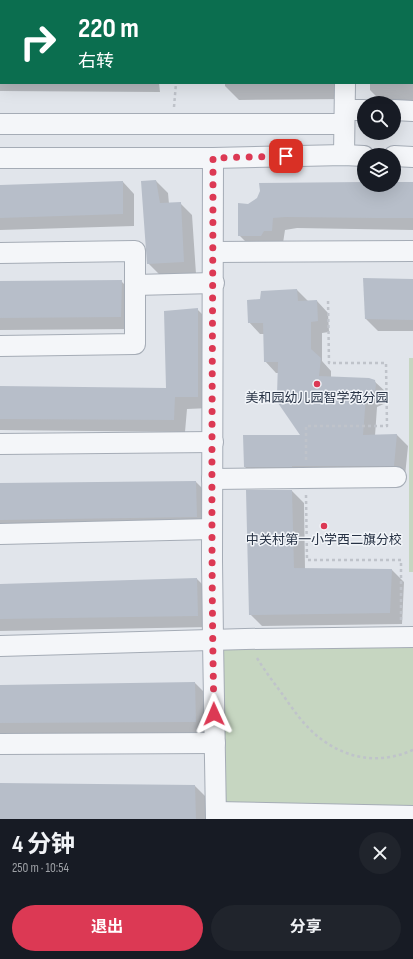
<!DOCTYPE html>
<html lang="zh">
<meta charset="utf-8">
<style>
body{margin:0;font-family:"Sofia Sans Condensed","Noto Sans SC",sans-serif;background:#20242c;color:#f1f3f6;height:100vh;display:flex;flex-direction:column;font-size:15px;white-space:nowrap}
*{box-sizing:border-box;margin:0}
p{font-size:13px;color:#9ea1a6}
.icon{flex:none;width:22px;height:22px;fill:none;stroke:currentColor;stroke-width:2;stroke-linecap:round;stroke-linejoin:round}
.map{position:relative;height:819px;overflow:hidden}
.panel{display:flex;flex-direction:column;background:#171b24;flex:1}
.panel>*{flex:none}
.hud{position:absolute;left:0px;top:0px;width:413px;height:84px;box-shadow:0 4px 16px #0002;background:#0b6e4f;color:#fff;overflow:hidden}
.buttons{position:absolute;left:357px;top:96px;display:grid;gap:8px}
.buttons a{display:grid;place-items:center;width:44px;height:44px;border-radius:50%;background:#171b24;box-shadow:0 4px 16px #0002;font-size:20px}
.pin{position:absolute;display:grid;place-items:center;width:34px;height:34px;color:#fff;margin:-17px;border-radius:8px;box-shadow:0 2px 6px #0006}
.me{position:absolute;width:44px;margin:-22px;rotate:359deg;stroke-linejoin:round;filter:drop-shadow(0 0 3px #0008)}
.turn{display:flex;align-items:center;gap:14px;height:84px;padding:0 12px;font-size:18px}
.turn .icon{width:52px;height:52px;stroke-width:2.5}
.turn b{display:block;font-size:28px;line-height:34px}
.round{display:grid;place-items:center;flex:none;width:42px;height:42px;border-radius:21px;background:#20242c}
.headline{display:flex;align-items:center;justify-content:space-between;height:68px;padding:0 12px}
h1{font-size:24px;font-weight:700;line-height:30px}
.button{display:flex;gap:8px;margin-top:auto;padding:8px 12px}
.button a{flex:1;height:46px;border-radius:24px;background:#dc3954;color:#fff;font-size:16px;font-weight:700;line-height:46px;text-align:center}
.button a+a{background:#20242c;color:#f1f3f6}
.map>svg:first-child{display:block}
.green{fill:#c6d6c1}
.shadow{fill:#0003}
.building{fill:#b7bec9}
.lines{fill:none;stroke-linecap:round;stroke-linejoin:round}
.minor-casing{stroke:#a5acb6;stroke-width:22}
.path{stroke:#bfc3ca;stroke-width:2.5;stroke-dasharray:3 3;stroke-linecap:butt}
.minor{stroke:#f4f6f9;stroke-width:20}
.route{stroke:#dc3954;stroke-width:7;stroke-dasharray:0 12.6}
.poi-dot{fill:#dc3954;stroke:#f1f4f8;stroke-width:1.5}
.labels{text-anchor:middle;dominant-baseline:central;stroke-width:3;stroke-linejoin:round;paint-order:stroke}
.poi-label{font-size:13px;fill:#273244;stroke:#f1f4f8}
</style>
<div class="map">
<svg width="413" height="819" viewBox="0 0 413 819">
<rect width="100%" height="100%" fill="#e1e5eb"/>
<g class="green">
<rect x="409" y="358" width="4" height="214"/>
<path d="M413 637V816L216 812 213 640Z"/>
</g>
<g class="shadow">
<path d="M0 52H1V83H159L160 92 0 91Z"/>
<path d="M412 52H413V103H383L370 90V83H412Z"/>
<path d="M225 83H349L347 99 239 100 225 86Z"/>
<path d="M156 181 168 193 169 204 180 203 192 215 196 274 160 275 148 263Z"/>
<path d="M123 182 134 194V226L0 230V186Z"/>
<path d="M364 183V185H394V183H413V230L297 228 285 230 283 243 251 247 239 235 249 205Z"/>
<path d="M413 280V331H378L366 319Z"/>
<path d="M121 281 133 293V329L0 330V282Z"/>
<path d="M297 290 308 301H317L328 313 329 332 322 333V361L331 371V378L374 381 386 392 387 397 386 403 377 407 375 436 397 435 408 446 405 476 256 478 245 467 302 436 279 373H276L265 361 264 334H260L249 322 261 300Z"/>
<path d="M197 309 209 321 210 408 187 409 185 432 0 430V387L167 389Z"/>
<path d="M196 482 208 494V529L0 531V484Z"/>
<path d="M247 491H292L304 503 305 569 392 570 404 582 402 624 262 626 250 614Z"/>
<path d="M197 579 209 591 210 627 0 631V585Z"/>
<path d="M195 683 207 695 208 734 0 735V686Z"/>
<path d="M0 784 195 786 207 798 208 819H0Z"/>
</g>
<g class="building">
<path d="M156 180 160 203 181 202 184 262 147 264 141 181Z"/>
<path d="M123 181V214L0 218V185Z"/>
<path d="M364 182V185H394V182H413V218H377L285 217 273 218 272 231H264L261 236H238V203L248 204 257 198 260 191 259 183Z"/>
<path d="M363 278 413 279V320L365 319Z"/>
<path d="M122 280 121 317 0 318V281Z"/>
<path d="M297 289 298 301 317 300 318 321 311 322V349L321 358 319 376 369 378 375 380 376 385 375 391 366 396 363 435 397 434 394 466H292V467H244L243 435H300L278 403 277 395 278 362H264L263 323H248L247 300 260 299 261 291Z"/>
<path d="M198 308V397H175L174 420 0 419V386L166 388 164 311Z"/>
<path d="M196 481 197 517 0 520V483Z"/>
<path d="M246 490H292L294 568 392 569 390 613 249 615Z"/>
<path d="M197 578 198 616 0 619V584Z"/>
<path d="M195 682 196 722 0 723V685Z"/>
<path d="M0 783 195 785 196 819H0Z"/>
</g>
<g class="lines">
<g class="minor-casing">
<g id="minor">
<path d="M347 1V0"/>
<path d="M345 110H364"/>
<path d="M394 110 413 111"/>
<path d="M0 124H344"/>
<path d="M344 155 345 83"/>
<path d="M394 156 413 157"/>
<path d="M0 158H213L344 155 364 156"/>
<path d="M213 158 212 560 213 640 216 819"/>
<path d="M214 252 413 251"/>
<path d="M0 253 135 251V344L0 346"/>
<path d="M135 285 214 283"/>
<path d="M0 444 213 442"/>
<path d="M212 479 396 477"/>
<path d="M0 534 212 529"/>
<path d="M0 646 245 639 413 637"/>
<path d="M0 744 215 743"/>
<path d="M216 812 413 816"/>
</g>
</g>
<g class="path">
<path d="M29 0 30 1"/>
<path d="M160 0 161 1"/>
<path d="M174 107 176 83"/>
<path d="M306 460V426H387L386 363H329L328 299"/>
<path d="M306 495 307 560H401V620"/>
<path d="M257 658C265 671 274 683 283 695 294 711 306 728 321 739 349 760 381 764 413 750"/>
</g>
<use href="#minor" class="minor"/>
</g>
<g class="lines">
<path class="route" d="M214 714C210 529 213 343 213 158L286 156"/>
</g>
<g class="poi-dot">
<circle cx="317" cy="384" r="4"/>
<circle cx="324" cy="526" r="4"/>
</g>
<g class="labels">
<g class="poi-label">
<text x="317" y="398">美和园幼儿园智学苑分园</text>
<text x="324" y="540">中关村第一小学西二旗分校</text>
</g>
</g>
</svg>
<div class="buttons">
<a><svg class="icon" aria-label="search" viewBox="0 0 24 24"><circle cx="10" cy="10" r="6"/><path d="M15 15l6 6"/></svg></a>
<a><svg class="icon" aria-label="layers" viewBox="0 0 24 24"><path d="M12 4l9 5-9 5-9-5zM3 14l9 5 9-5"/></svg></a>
</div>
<div class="pin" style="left:286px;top:156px;background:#d93025"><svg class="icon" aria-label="arrive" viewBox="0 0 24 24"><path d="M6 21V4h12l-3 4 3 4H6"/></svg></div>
<svg class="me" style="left:214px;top:714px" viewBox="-20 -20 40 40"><path d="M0-17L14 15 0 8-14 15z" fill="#dc3954" stroke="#fff" stroke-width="4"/></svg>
<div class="hud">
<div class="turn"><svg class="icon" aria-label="right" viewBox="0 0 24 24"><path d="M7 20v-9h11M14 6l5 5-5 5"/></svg><div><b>220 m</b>右转</div></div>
</div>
</div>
<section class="panel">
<div class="headline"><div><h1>4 分钟</h1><p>250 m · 10:54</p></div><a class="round"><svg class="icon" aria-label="close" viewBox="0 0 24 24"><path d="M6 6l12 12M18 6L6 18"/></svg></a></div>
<div class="button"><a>退出</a><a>分享</a></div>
</section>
